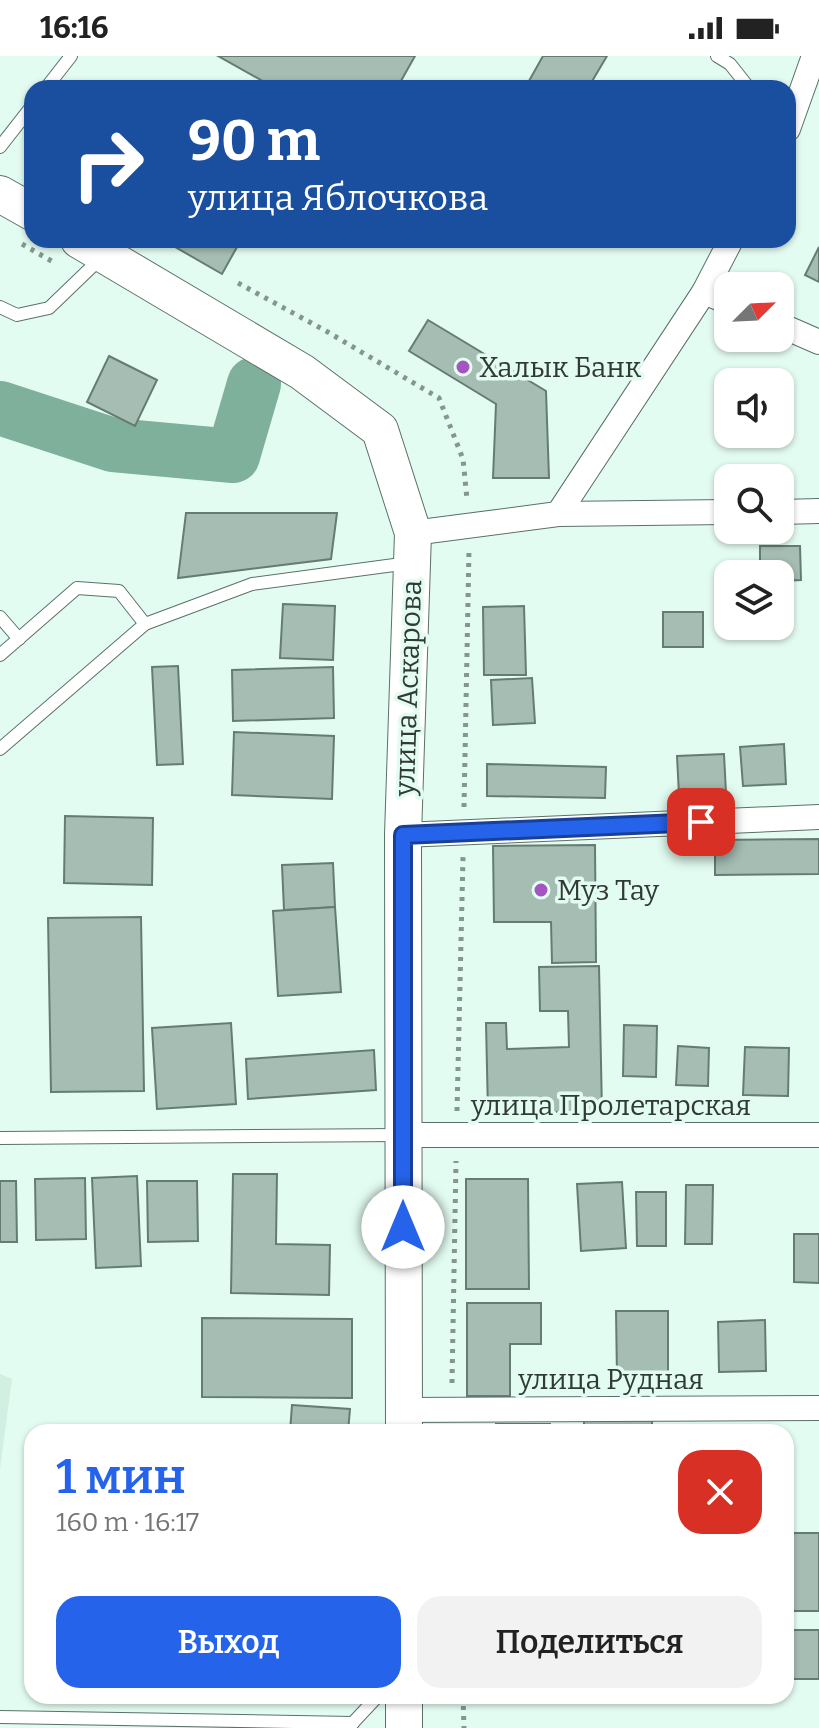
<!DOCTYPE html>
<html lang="ru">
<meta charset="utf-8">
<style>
body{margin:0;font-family:Bitter,serif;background:#f2f2f2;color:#222;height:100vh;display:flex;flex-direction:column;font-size:30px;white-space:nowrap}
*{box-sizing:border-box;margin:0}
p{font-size:26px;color:#767676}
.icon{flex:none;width:44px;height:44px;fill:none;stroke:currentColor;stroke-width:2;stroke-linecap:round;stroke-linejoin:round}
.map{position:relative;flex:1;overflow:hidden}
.panel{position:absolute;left:24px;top:1368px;width:770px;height:280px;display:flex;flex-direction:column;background:#fff;border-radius:24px;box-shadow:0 2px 6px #0004}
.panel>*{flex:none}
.top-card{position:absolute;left:24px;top:24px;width:772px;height:168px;border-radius:24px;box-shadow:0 2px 6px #0004;background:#1a4fa0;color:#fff;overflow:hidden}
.needle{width:52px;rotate:66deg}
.controls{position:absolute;left:714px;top:216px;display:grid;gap:16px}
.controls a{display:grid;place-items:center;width:80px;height:80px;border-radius:16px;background:#fff;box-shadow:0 2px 6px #0004;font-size:40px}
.pin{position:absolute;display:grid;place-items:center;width:68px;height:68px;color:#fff;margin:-34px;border-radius:16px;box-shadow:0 4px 12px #0006}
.me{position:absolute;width:88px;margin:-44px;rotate:0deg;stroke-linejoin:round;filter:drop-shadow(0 0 6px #0008)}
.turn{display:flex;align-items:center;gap:28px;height:168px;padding:0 32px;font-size:36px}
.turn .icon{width:104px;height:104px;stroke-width:2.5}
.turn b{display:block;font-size:56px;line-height:68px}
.round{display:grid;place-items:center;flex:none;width:84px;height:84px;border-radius:24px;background:#f2f2f2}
.summary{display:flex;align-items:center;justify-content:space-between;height:136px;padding:0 32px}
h1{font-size:48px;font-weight:600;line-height:60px;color:#2563eb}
.action{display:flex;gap:16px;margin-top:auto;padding:16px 32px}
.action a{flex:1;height:92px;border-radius:24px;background:#2563eb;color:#fff;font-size:32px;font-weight:600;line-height:92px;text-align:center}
.action a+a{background:#f2f2f2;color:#222}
.status{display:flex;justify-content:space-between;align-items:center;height:56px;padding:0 40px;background:#fff;direction:ltr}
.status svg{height:22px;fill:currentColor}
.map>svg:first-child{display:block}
.built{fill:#d1f0e2}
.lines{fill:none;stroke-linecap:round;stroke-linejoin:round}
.river{stroke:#7eb09b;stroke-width:54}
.building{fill:#a5bdb2;stroke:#667c72;stroke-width:2}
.service-casing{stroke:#5b7167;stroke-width:14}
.minor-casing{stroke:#5b7167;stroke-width:26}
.secondary-casing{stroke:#5b7167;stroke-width:38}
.path{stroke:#85968f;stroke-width:5;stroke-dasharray:4 6;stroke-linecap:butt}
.service{stroke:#fff;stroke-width:12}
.minor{stroke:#fff;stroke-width:24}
.secondary{stroke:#fff;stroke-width:36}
.route-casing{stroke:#184099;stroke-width:20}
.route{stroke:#2563eb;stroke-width:14}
.poi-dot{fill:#a754c3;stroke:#e3fcf1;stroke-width:3}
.labels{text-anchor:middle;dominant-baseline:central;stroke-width:7;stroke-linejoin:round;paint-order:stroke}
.poi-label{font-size:28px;fill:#303a36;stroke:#e3fcf1;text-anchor:start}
.street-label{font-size:28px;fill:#303a36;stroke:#e3fcf1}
</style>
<div class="status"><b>16:16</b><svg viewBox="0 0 49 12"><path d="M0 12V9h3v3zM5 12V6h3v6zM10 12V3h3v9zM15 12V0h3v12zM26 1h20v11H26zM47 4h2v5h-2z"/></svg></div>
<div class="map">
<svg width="819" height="1672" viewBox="0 0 819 1672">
<rect width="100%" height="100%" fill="#e3fcf1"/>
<path class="built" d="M0 1318 12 1323 0 1413Z"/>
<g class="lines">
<path class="river" d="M0 352 113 389 233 400 254 328"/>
</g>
<g class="building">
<path d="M218 0H415L397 32H275Z"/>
<path d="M543 0H607L588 32H525Z"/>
<path d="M163 184H225L237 191 222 218Z"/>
<path d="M819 191V226L805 219Z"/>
<path d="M428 264 546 335 549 422H493L496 348 409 295Z"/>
<path d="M109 300 157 324 135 370 87 346Z"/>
<path d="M186 457H337L331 503 178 522Z"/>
<path d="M760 490H800L801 524 780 525V518H760Z"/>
<path d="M283 548 335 550 333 604 280 602Z"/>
<path d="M524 550 526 619H484L483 551Z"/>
<rect x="663" y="556" width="40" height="35"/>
<path d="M178 610 183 708 157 709 152 611Z"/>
<path d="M333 611 334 662 233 665 232 614Z"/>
<path d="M532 622 535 667 493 669 491 624Z"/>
<path d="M234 676 334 680 332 743 232 739Z"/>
<path d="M784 688 786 728 743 730 740 691Z"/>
<path d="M724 698 726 737 679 739 677 700Z"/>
<path d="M487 708 606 711 605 742 487 740Z"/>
<path d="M65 760 153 762 152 829 64 827Z"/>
<path d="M819 783V818L715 819V784Z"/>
<path d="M595 789 596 906 552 907 551 866H494L493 790Z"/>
<path d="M333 807 335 851 284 854 282 809Z"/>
<path d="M335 851 341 936 278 940 273 855Z"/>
<path d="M141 861 144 1035 51 1036 48 862Z"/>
<path d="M599 910 602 1055 488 1057 486 967H506L507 993 569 991 568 955H540L539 911Z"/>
<path d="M231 967 236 1048 157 1053 152 972Z"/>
<path d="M624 969 657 970 656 1021 623 1020Z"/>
<path d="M678 990 709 992 708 1030 676 1029Z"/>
<path d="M745 991 789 992 788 1040 743 1039Z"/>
<path d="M374 994 376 1034 248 1043 246 1003Z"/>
<path d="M233 1118H277L276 1188 330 1189 329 1239 231 1237Z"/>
<path d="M137 1120 141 1210 96 1212 92 1122Z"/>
<path d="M85 1122 86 1183 36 1184 35 1123Z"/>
<path d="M466 1123H528L529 1233H466Z"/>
<path d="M0 1125H16L17 1186H0Z"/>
<path d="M147 1125H197L198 1185 148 1186Z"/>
<path d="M622 1126 626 1192 581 1195 577 1128Z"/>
<path d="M686 1129H713L712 1188H685Z"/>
<path d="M636 1136H666V1190H637Z"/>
<path d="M794 1178H819V1227L794 1226Z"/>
<path d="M467 1247H541V1288H510V1340H467Z"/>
<path d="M616 1255H668V1321H617Z"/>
<path d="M202 1262 352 1263V1342L202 1341Z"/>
<path d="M765 1264 766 1315 719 1316 718 1266Z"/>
<path d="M292 1349 350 1353 348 1376H290Z"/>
<rect x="584" y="1364" width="68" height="12"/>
<rect x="496" y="1368" width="54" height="8"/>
<rect x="786" y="1477" width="33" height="78"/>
<path d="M786 1574H819V1623H787Z"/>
</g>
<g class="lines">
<g class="service-casing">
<g id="service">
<path d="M717 0 730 8 749 32"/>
<path d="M46 32 71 0"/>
<path d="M0 91 32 50"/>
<path d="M0 251 17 259 49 252 102 201"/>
<path d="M0 561 19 583"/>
<path d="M0 599 77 532 119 535 145 568"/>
<path d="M0 693 145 568 252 528 409 507"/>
<path d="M0 1082 401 1079"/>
<path d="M0 1661 353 1667"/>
<path d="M348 1672 378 1640"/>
</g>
</g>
<g class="minor-casing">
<g id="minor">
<path d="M788 73 814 0"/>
<path d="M704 236 728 246"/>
<path d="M780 269 819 286"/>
<path d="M780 456 819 455"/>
<path d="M558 458 728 456"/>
<path d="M413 477 558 458 704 236 731 184"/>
<path d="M403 779 819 761"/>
<path d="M402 1079H819"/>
<path d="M404 1354 819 1352"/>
</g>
</g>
<g class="secondary-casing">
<g id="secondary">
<path d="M0 138 32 156"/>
<path d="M79 184 302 316 380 374 413 477 403 779 404 1376"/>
<path d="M404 1640V1672"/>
</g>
</g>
<g class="path">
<path d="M22 188 55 207"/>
<path d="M238 227 326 275 439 342 463 403 467 443"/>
<path d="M464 751 469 493"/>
<path d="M457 1055 463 801"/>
<path d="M452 1327 456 1105"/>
<path d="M463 1640 464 1672"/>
</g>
<use href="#service" class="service"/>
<use href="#minor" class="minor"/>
<use href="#secondary" class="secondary"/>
</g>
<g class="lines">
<g class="route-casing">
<path id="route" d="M403 1171V779L701 766"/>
</g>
<use href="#route" class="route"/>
</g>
<g class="poi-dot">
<circle cx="463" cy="311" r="8"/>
<circle cx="541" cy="834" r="8"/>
</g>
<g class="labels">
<g class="poi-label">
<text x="479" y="311">Халык Банк</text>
<text x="557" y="834">Муз Тау</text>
</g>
<g class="street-label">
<text transform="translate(408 632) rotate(-88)">улица Аскарова</text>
<text x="611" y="1049">улица Пролетарская</text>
<text x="611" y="1323">улица Рудная</text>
</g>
</g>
</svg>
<div class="controls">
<a><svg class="needle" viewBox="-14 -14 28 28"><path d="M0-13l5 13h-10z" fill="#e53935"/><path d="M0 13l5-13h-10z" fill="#767676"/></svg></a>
<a><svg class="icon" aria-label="sound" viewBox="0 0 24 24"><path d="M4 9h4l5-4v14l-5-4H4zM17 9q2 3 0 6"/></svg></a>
<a><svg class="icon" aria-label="search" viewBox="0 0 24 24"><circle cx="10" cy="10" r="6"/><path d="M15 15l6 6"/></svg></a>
<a><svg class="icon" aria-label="layers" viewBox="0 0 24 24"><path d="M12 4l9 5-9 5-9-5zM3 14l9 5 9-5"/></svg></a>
</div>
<div class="pin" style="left:701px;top:766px;background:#d93025"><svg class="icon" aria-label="arrive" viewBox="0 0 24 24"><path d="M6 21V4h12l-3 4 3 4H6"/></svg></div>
<svg class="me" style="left:403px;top:1171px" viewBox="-20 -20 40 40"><circle r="19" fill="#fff"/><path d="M0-13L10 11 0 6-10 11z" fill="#2563eb"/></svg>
<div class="top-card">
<div class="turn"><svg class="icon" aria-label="right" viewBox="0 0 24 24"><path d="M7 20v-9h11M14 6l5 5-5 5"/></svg><div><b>90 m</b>улица Яблочкова</div></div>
</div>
<section class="panel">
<div class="summary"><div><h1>1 мин</h1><p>160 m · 16:17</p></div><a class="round" style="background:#d93025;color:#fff"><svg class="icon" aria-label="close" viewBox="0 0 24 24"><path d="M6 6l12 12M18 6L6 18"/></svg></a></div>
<div class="action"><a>Выход</a><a>Поделиться</a></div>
</section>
</div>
